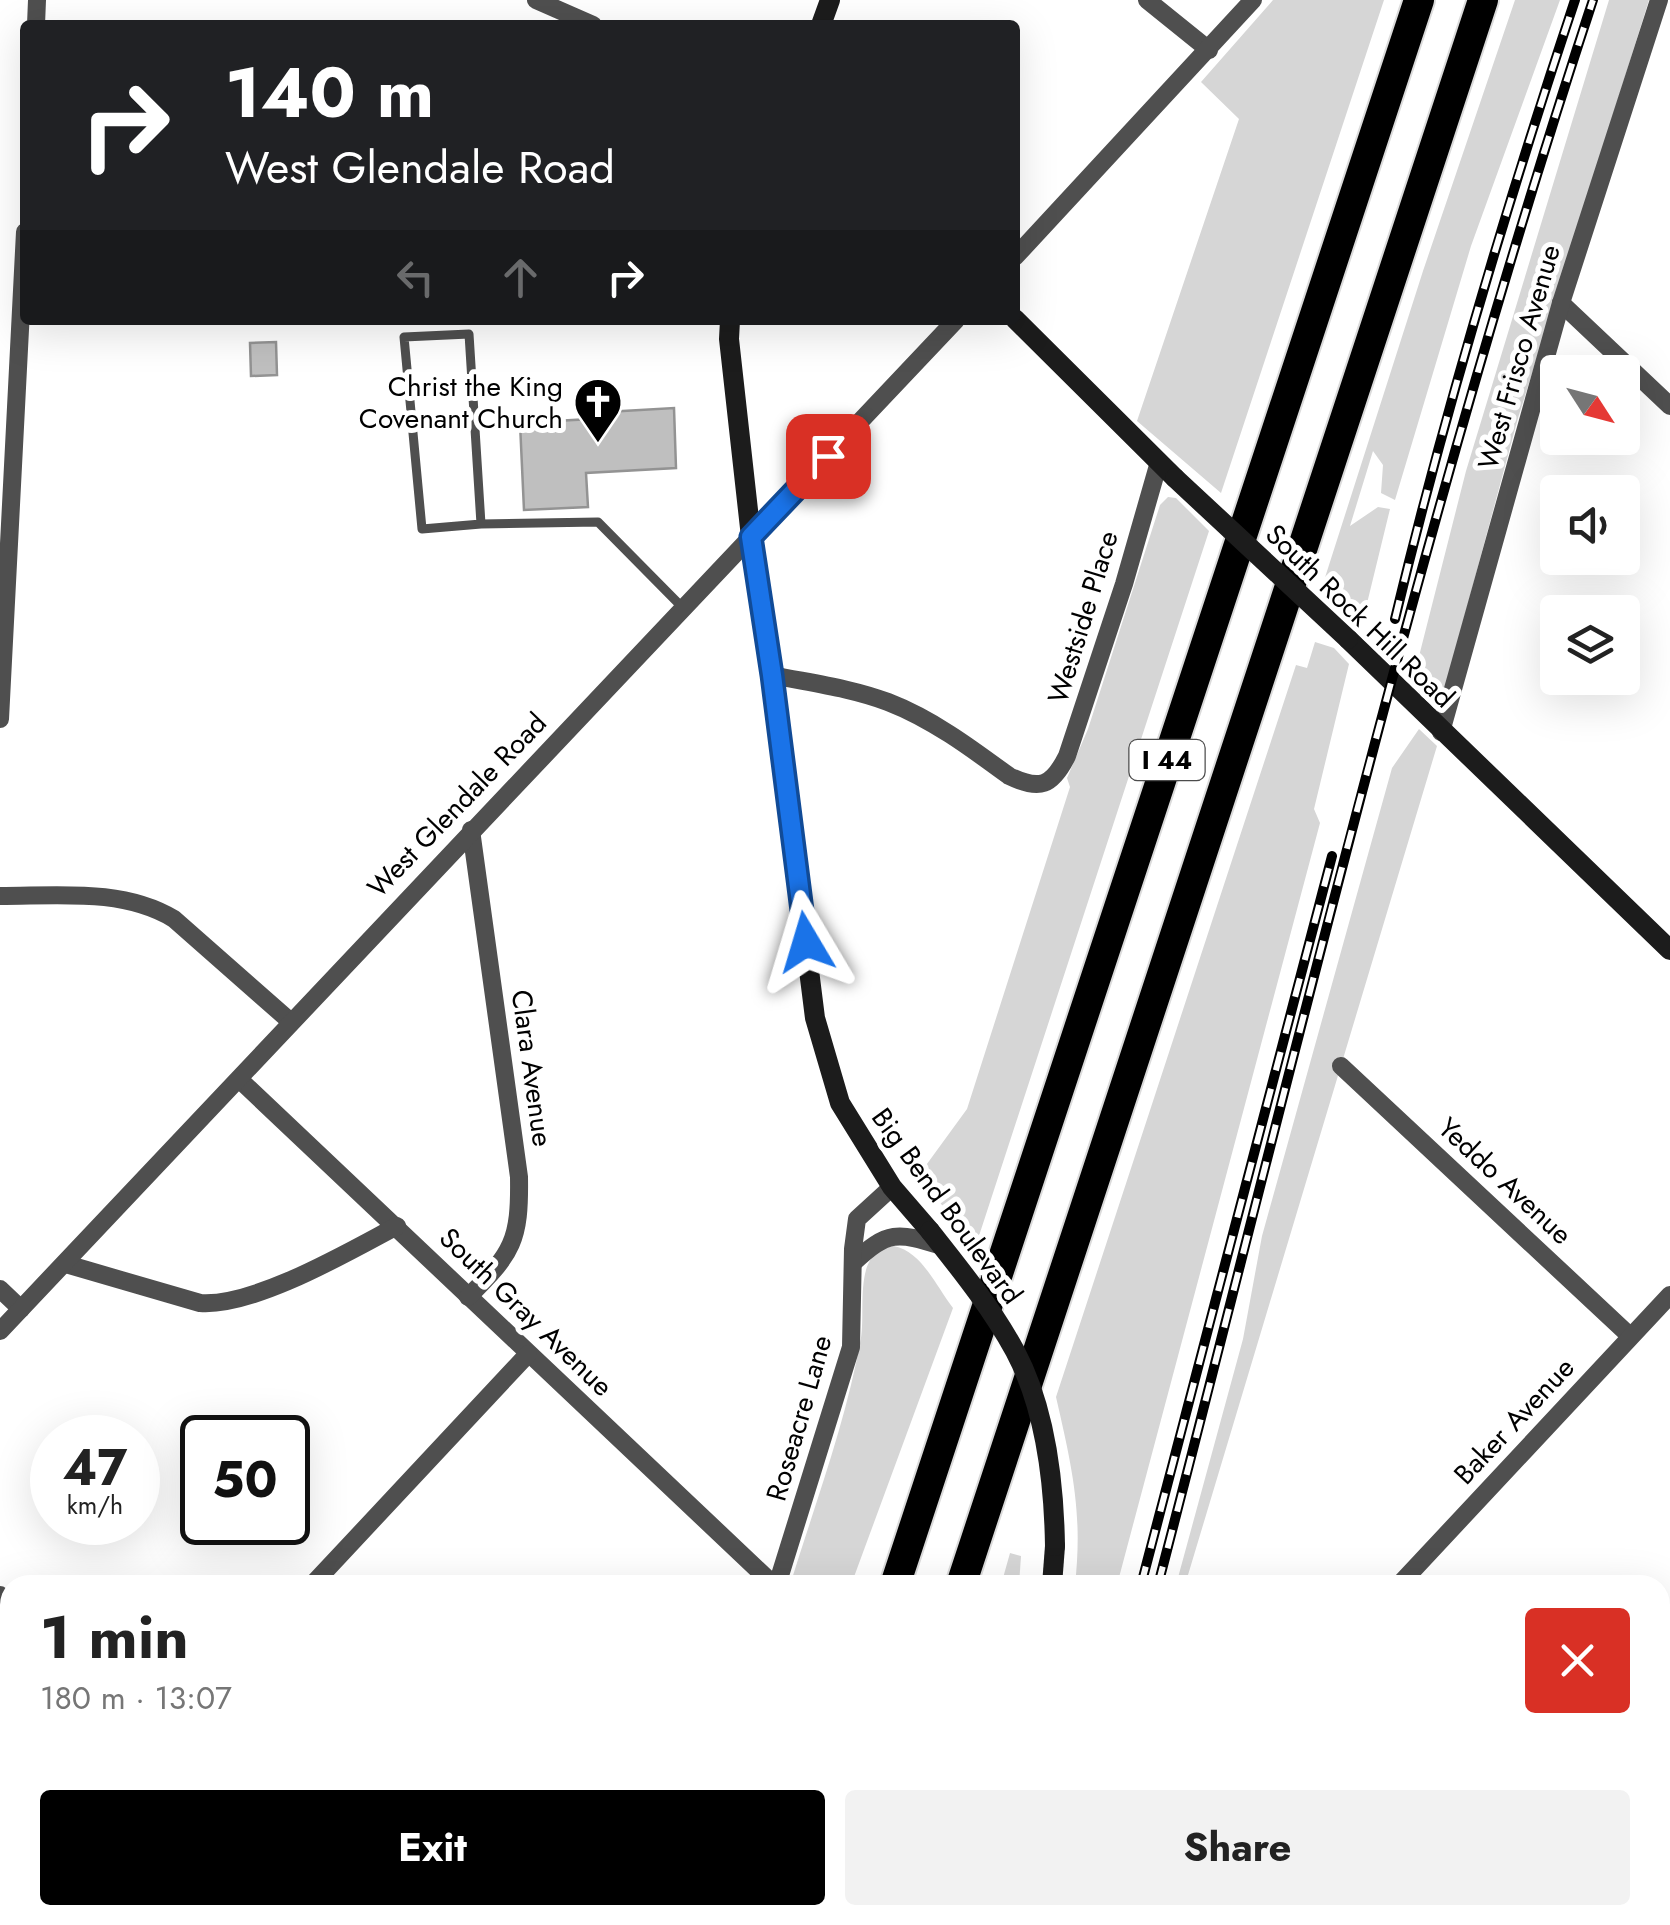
<!DOCTYPE html>
<meta charset="utf-8">
<style>
body{margin:0;font-family:Jost,sans-serif;background:#f2f2f2;color:#222;height:100vh;display:flex;flex-direction:column;font-size:38px;white-space:nowrap}
*{box-sizing:border-box;margin:0}
p{font-size:32px;color:#767676}
.icon{flex:none;width:55px;height:55px;fill:none;stroke:currentColor;stroke-width:2;stroke-linecap:round;stroke-linejoin:round}
.map{position:relative;flex:1;overflow:hidden}
.panel{position:absolute;left:0px;top:1575px;width:1670px;height:350px;display:flex;flex-direction:column;background:#fff;border-radius:30px 30px 0 0;box-shadow:0 10px 40px #0002}
.panel>*{flex:none}
.guide{position:absolute;left:20px;top:20px;width:1000px;height:305px;border-radius:10px;box-shadow:0 10px 40px #0002;background:#202124;color:#fff;overflow:hidden}
.needle{width:65px;rotate:126deg}
.fabs{position:absolute;left:1540px;top:355px;display:grid;gap:20px}
.fabs a{display:grid;place-items:center;width:100px;height:100px;border-radius:10px;background:#fff;box-shadow:0 10px 40px #0002;font-size:50px}
.speed{position:absolute;left:30px;top:1415px;display:flex;gap:20px;font-size:50px;font-weight:700;text-align:center}
.speed>*{display:grid;place-content:center;width:130px;height:130px;border-radius:50%;background:#fff;box-shadow:0 10px 40px #0002;line-height:1}
.speed small{font-size:25px;font-weight:400}
.speed .limit{border:5px solid #111;border-radius:15px;background:#fff;color:#111}
.pin{position:absolute;display:grid;place-items:center;width:85px;height:85px;color:#fff;margin:-42px;border-radius:20px;box-shadow:0 5px 15px #0006}
.me{position:absolute;width:110px;margin:-55px;rotate:353deg;stroke-linejoin:round;filter:drop-shadow(0 0 8px #0008)}
.turn{display:flex;align-items:center;gap:35px;height:210px;padding:0 40px;font-size:45px}
.turn .icon{width:130px;height:130px;stroke-width:2.5}
.turn b{display:block;font-size:70px;line-height:85px}
.lanes{display:flex;align-items:center;height:95px;padding:0 40px;background:#0003;justify-content:center;gap:50px;direction:ltr}
.lanes .off{opacity:.35}
.round{display:grid;place-items:center;flex:none;width:105px;height:105px;border-radius:10px;background:#f2f2f2}
.overview{display:flex;align-items:center;justify-content:space-between;height:170px;padding:0 40px}
h1{font-size:60px;font-weight:700;line-height:75px}
.primary-button{display:flex;gap:20px;margin-top:auto;padding:20px 40px}
.primary-button a{flex:1;height:115px;border-radius:10px;background:#000;color:#fff;font-size:40px;font-weight:700;line-height:115px;text-align:center}
.primary-button a+a{background:#f2f2f2;color:#222}
.map>svg:first-child{display:block}
.green{fill:#d6d6d6}
.building{fill:#bfbfbf;stroke:#939393;stroke-width:2.5}
.lines{fill:none;stroke-linecap:round;stroke-linejoin:round}
.highway-casing{stroke:#dbdbdb;stroke-width:34}
.lane{stroke:#4f4f4f;stroke-width:9}
.street{stroke:#4f4f4f;stroke-width:18}
.secondary{stroke:#1c1c1c;stroke-width:20}
.highway{stroke:#000;stroke-width:30}
.rail-casing{stroke:#000;stroke-width:10}
.rail{stroke:#fff;stroke-width:6;stroke-dasharray:19;stroke-linecap:butt}
.secondary-bridge{stroke:#1c1c1c;stroke-width:20}
.route-casing{stroke:#114b97;stroke-width:25}
.route{stroke:#1a73e8;stroke-width:18}
.labels{text-anchor:middle;dominant-baseline:central;stroke-width:10;stroke-linejoin:round;paint-order:stroke}
.shield{fill:#fff;stroke:#4c4c4c;stroke-width:2.5}
.shield-label{font-size:25px;font-weight:bold;fill:#000}
.street-label{font-size:28px;fill:#000;stroke:#fff}
.poi-label{font-size:28px;fill:#000;stroke:#fff;text-anchor:end}
</style>
<div class="map">
<svg width="1670" height="1925" viewBox="0 0 1670 1925">
<rect width="100%" height="100%" fill="#fff"/>
<g class="green">
<path d="M1273 0H1384L1221 493 1137 421 1239 119 1201 82Z"/>
<path d="M1515 0H1560L1471 246 1395 500 1381 493 1383 465 1373 451 1350 526 1378 507 1390 509 1361 628 1321 590 1423 271Z"/>
<path d="M1609 0H1649L1518 418 1446 685C1437 696 1433 700 1420 695L1414 676 1466 471Z"/>
<path d="M1168 497 1176 498 1209 531 976 1245 930 1191 916 1179 967 1109 1070 787 1067 778 1088 729 1160 505Z"/>
<path d="M1315 642 1334 648 1349 664 1314 809 1320 823 1117 1585H1075C1083 1513 1072 1467 1056 1397L1296 665 1307 668Z"/>
<path d="M1419 729 1437 746 1185 1585H1176L1243 1339 1262 1236 1392 768Z"/>
<path d="M894 1246C922 1252 936 1286 953 1308L851 1585H790C815 1504 846 1422 861 1338 866 1309 852 1249 894 1246Z"/>
<path d="M1010 1553 1021 1556 1019 1585H1001Z"/>
<path d="M694 1915H738L734 1925H690Z"/>
<path d="M897 1915H946L943 1925H894Z"/>
</g>
<g class="building">
<path d="M276 342 277 375 251 376 250 343Z"/>
<path d="M674 408 676 468 586 473 588 507 524 510 520 423 590 419 589 413Z"/>
</g>
<g class="lines">
<g class="highway-casing">
<g id="highway">
<path d="M895 1585 1419 0"/>
<path d="M961 1585 1483 0"/>
<path d="M758 1925 765 1915"/>
<path d="M846 1925 849 1915"/>
</g>
</g>
<g class="lane">
<path d="M481 524 422 529 404 337 469 334 481 524 598 522 683 608"/>
<path d="M1284 1925 1291 1915"/>
</g>
<g class="street">
<path d="M536 0 593 25"/>
<path d="M1147 0 1209 50"/>
<path d="M36 25 37 0"/>
<path d="M1015 257 1253 0"/>
<path d="M1561 303 1670 406"/>
<path d="M772 675C811 683 851 688 888 702 932 719 971 748 1009 776 1040 791 1052 786 1067 756L1124 584 1159 462"/>
<path d="M0 719 25 232"/>
<path d="M1441 732 1561 303 1659 0"/>
<path d="M0 896C58 896 123 888 174 919L291 1022"/>
<path d="M1341 1066 1630 1336"/>
<path d="M240 1080 774 1585"/>
<path d="M853 1263C888 1230 897 1232 942 1246"/>
<path d="M66 1264 200 1303C254 1307 348 1252 397 1226"/>
<path d="M0 1289 21 1309"/>
<path d="M468 1297C513 1253 520 1240 519 1177L471 830"/>
<path d="M0 1331 956 320"/>
<path d="M312 1585 528 1354"/>
<path d="M777 1585 851 1347 853 1249 857 1219 892 1187"/>
<path d="M1399 1585 1670 1295"/>
<path d="M0 1595 10 1604"/>
<path d="M1660 1784 1670 1773"/>
<path d="M0 1915 10 1905"/>
<path d="M338 1915 348 1925"/>
<path d="M1119 1915 1130 1925"/>
<path d="M536 1925 545 1915"/>
<path d="M1527 1925 1537 1915"/>
</g>
<g class="secondary">
<path d="M821 25 830 0"/>
<path d="M1015 319 1175 478"/>
<path d="M730 320 729 339 751 537 772 675 815 1018 840 1103 892 1187 930 1231"/>
<path d="M1348 639 1670 950"/>
<path d="M1052 1585 1055 1546"/>
<path d="M965 1925 968 1915"/>
</g>
<use href="#highway" class="highway"/>
<g class="rail-casing">
<g id="rail">
<path d="M1395 619C1445 410 1507 204 1575 0"/>
<path d="M1141 1585 1332 856"/>
<path d="M1158 1585C1296 1055 1421 520 1593 0"/>
<path d="M1068 1925 1070 1915"/>
</g>
</g>
<use href="#rail" class="rail"/>
<g class="secondary-bridge">
<path d="M1175 478 1348 639"/>
<path d="M930 1231C960 1269 991 1307 1015 1351 1046 1409 1054 1481 1055 1546"/>
</g>
</g>
<g class="lines">
<g class="route-casing">
<path id="route" d="M806 942 772 675 751 537 828 456"/>
</g>
<use href="#route" class="route"/>
</g>
<defs>
<g id="church-pin" transform="scale(2.5)"><path d="M0 17L-7.5 6A9.5 9.5 0 1 1 7.5 6Z" fill="#000" stroke="#fff"/><path d="M-1.2-6h2.4v3.5h3.3v2.4h-3.3V6h-2.4V-.1h-3.3v-2.4h3.3Z" fill="#fff"/></g>
</defs>
<g fill-rule="evenodd">
<use href="#church-pin" x="598" y="402"/>
</g>
<g class="labels">
<rect class="shield" x="1129.5" y="740" width="75" height="40" rx="8"/>
<g class="shield-label">
<text x="1167" y="760">I 44</text>
</g>
<g class="street-label">
<text transform="translate(1519 357) rotate(-74)">West Frisco Avenue</text>
<text transform="translate(1360 616) rotate(44)">South Rock Hill Road</text>
<text transform="translate(1083 617) rotate(-73)">Westside Place</text>
<text transform="translate(457 805) rotate(-46)">West Glendale Road</text>
<text transform="translate(532 1068) rotate(82)">Clara Avenue</text>
<text transform="translate(1505 1181) rotate(43)">Yeddo Avenue</text>
<text transform="translate(947 1206) rotate(54)">Big Bend Boulevard</text>
<text transform="translate(526 1312) rotate(44)">South Gray Avenue</text>
<text transform="translate(799 1418) rotate(-74)">Roseacre Lane</text>
<text transform="translate(1514 1421) rotate(-47)">Baker Avenue</text>
</g>
<g class="poi-label">
<text x="563" y="386">Christ the King<tspan x="563" dy="32">Covenant Church</tspan></text>
</g>
</g>
</svg>
<div class="fabs">
<a><svg class="needle" viewBox="-14 -14 28 28"><path d="M0-13l5 13h-10z" fill="#e53935"/><path d="M0 13l5-13h-10z" fill="#767676"/></svg></a>
<a><svg class="icon" aria-label="sound" viewBox="0 0 24 24"><path d="M4 9h4l5-4v14l-5-4H4zM17 9q2 3 0 6"/></svg></a>
<a><svg class="icon" aria-label="layers" viewBox="0 0 24 24"><path d="M12 4l9 5-9 5-9-5zM3 14l9 5 9-5"/></svg></a>
</div>
<div class="speed"><div>47<small>km/h</small></div><div class="limit">50</div></div>
<div class="pin" style="left:828px;top:456px;background:#d93025"><svg class="icon" aria-label="arrive" viewBox="0 0 24 24"><path d="M6 21V4h12l-3 4 3 4H6"/></svg></div>
<svg class="me" style="left:806px;top:942px" viewBox="-20 -20 40 40"><path d="M0-17L14 15 0 8-14 15z" fill="#1a73e8" stroke="#fff" stroke-width="4"/></svg>
<div class="guide">
<div class="turn"><svg class="icon" aria-label="right" viewBox="0 0 24 24"><path d="M7 20v-9h11M14 6l5 5-5 5"/></svg><div><b>140 m</b>West Glendale Road</div></div>
<div class="lanes"><svg class="icon off" aria-label="left" viewBox="0 0 24 24"><path d="M17 20v-9H6M10 6l-5 5 5 5"/></svg><svg class="icon off" aria-label="ahead" viewBox="0 0 24 24"><path d="M12 20V5M6 11l6-6 6 6"/></svg><svg class="icon" aria-label="right" viewBox="0 0 24 24"><path d="M7 20v-9h11M14 6l5 5-5 5"/></svg></div>
</div>
<section class="panel">
<div class="overview"><div><h1>1 min</h1><p>180 m · 13:07</p></div><a class="round" style="background:#d93025;color:#fff"><svg class="icon" aria-label="close" viewBox="0 0 24 24"><path d="M6 6l12 12M18 6L6 18"/></svg></a></div>
<div class="primary-button"><a>Exit</a><a>Share</a></div>
</section>
</div>
